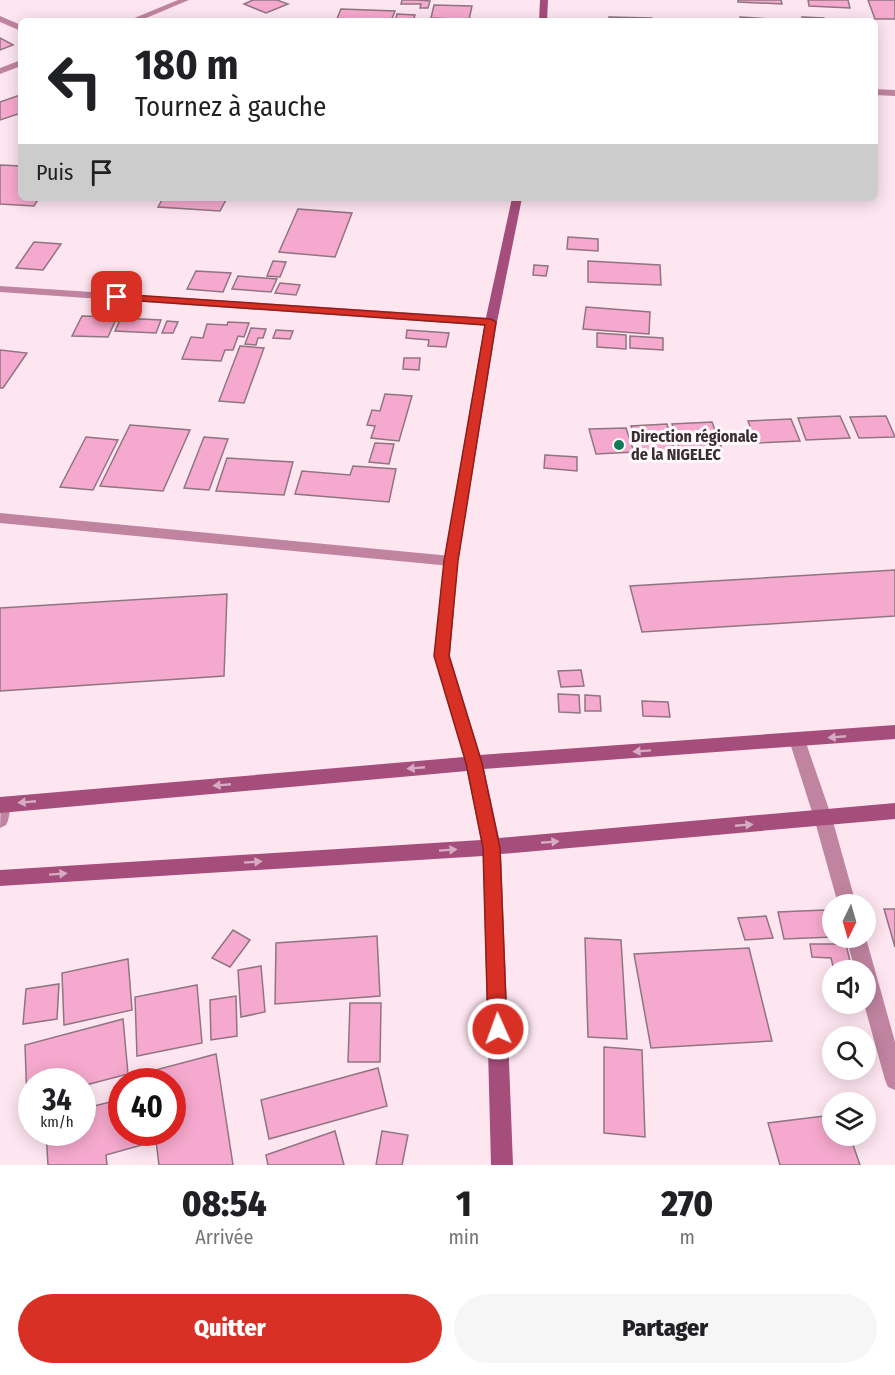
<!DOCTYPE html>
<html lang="fr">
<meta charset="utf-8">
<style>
body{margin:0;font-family:"Fira Sans Condensed",sans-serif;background:#f6f6f6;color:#202124;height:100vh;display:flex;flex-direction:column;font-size:22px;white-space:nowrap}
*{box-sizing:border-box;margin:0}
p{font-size:20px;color:#757577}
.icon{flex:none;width:33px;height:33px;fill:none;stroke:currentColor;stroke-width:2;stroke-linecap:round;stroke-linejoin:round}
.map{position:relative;height:1165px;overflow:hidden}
.drawer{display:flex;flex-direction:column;background:#fff;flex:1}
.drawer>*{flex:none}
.top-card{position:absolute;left:18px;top:18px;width:860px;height:183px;border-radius:9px;box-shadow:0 3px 15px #0003;background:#fff;color:#202124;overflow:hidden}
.needle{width:39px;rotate:185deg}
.tools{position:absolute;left:822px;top:894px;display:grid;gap:12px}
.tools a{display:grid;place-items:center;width:54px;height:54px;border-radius:50%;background:#fff;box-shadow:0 3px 15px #0003;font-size:30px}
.speed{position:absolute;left:18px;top:1068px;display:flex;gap:12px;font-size:30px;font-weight:700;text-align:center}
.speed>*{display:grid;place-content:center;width:78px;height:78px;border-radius:50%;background:#fff;box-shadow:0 3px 15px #0003;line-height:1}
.speed small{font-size:15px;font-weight:400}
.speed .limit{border:9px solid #d22;background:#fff;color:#111}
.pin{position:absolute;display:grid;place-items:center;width:51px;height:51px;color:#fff;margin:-26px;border-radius:12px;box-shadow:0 3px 9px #0006}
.me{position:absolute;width:66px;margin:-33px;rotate:358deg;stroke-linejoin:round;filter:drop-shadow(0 0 4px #0008)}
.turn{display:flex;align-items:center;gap:21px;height:126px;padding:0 18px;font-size:27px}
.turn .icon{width:78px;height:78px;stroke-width:2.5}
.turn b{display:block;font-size:42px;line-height:51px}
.then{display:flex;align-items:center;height:57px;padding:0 18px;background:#0003;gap:12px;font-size:22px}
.eta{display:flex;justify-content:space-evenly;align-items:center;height:102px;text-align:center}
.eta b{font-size:36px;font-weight:800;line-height:42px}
.button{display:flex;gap:12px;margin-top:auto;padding:12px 18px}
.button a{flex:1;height:69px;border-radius:36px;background:#d93025;color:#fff;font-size:24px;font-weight:800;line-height:69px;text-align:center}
.button a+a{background:#f6f6f6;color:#202124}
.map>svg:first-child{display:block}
.building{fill:#f6a9ce;stroke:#907581;stroke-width:1.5}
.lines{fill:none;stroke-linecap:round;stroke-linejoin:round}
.street{fill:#c084a1;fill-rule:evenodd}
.secondary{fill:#a54e7c;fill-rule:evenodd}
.oneway{fill:#d6acc2}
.route{fill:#d93025;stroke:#8d1f18;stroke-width:1.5}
.poi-dot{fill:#127b56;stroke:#fff9fb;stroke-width:2}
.labels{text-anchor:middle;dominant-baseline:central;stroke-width:6;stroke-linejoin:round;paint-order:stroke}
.poi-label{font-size:16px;font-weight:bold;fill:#382d32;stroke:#fff9fb;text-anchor:start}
</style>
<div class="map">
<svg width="895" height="1165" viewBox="0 0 895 1165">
<rect width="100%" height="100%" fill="#fee6f1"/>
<g class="building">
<path d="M253 0H277L288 4 266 13 244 4Z"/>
<path d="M402 0H417L430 1 428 8H420L421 4H401Z"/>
<path d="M738 0H781L782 4 738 2Z"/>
<path d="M808 0H848L850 8 809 6Z"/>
<path d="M868 0H895V19H875Z"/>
<path d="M434 5 472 6 469 20 431 18Z"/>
<path d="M341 9 395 11 391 21H336Z"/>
<path d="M397 14 415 15 413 21H395Z"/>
<path d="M609 17 652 18 653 21H610Z"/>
<path d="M740 17 787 20V21H740Z"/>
<path d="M802 17 824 18 825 21H804Z"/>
<path d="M0 38 13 45 0 50Z"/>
<path d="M20 95 21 113 0 120V102Z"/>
<path d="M0 165 21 166V198H39L34 206 0 204Z"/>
<path d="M163 198H227L220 211 158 207Z"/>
<path d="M298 209 352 213 335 257 279 252Z"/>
<path d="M568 237 598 239V251L567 249Z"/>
<path d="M34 242 61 244 43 270 16 268Z"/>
<path d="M273 261 286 262 280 277 267 276Z"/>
<path d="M588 261 660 265 661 285 588 282Z"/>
<path d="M534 265 548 266 546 276 533 275Z"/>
<path d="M196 271 231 273 223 292 187 289Z"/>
<path d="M238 276 277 279 271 292 232 289Z"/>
<path d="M280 283 300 285 296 295 275 293Z"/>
<path d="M586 307 650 312 649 334 583 329Z"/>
<path d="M82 316 117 317 108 337 72 336Z"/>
<path d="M121 318 161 320 156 333 115 331Z"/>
<path d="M167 321 178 322 173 333H162Z"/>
<path d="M228 322 249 323 244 337 238 336 233 350H225L221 361 182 359 191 337 203 338 207 324 227 325Z"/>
<path d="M251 328 266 329 263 338H258L256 345 245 344Z"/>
<path d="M276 330 293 331 290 339 273 338Z"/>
<path d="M407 330 449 333 446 347 428 346 429 340 406 338Z"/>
<path d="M597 333 626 335V349L597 347Z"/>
<path d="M630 336 663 338V350L630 348Z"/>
<path d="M240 346 264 348 244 403 219 401Z"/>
<path d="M0 350 27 353 3 388H0Z"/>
<path d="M404 358H420L419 370 403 369Z"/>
<path d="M385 394 412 396 399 441 371 438 375 426 367 425 372 410 380 411Z"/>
<path d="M840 416 850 438 806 440 798 418Z"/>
<path d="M886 416 895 437 859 438 850 417Z"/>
<path d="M791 419 800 441 756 443 748 421Z"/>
<path d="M712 422 722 449 680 451 672 424Z"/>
<path d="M667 424 675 451 639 452 631 426Z"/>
<path d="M130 425 190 430 163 491 100 486Z"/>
<path d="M626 428 634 452 596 454 589 429Z"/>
<path d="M86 437 118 440 93 490 60 487Z"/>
<path d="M204 437 228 439 209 490 184 488Z"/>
<path d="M375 443 394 444 389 464 369 462Z"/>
<path d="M545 455 577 457V471L544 468Z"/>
<path d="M227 458 293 462 284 495 216 491Z"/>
<path d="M353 466 396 469 389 502 295 494 302 471 350 475Z"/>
<path d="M895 570V616L642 632 630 586Z"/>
<path d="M227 594 224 676 0 691V608Z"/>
<path d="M581 670 584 686 561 687 558 671Z"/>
<path d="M558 694 579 695 580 713 559 712Z"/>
<path d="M585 695 600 696 601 711H585Z"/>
<path d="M642 701 668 702 670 717 643 716Z"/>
<path d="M884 909H895V947Z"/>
<path d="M825 910 832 937 784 939 778 912Z"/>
<path d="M766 916 773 938 745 940 738 918Z"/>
<path d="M233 930 250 940 230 967 212 958Z"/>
<path d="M377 936 380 996 275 1004 276 943Z"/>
<path d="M585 938 621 940 627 1039 588 1037Z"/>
<path d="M810 944H846L852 970H834L831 958 812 957Z"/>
<path d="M749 948 772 1041 651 1048 634 954Z"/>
<path d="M128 959 132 1010 64 1025 62 973Z"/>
<path d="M261 966 265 1012 241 1017 238 970Z"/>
<path d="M59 984 57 1019 23 1024 26 989Z"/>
<path d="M197 985 202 1043 137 1056 135 997Z"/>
<path d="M236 996 237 1036 211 1040 210 1000Z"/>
<path d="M350 1003H381L380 1062H348Z"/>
<path d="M123 1019 128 1074 82 1086V1082H32V1100L27 1101 25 1045Z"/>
<path d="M604 1047 642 1050 645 1137 604 1133Z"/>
<path d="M216 1054 233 1165H159L156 1141 106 1155 107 1165H48L46 1132H82V1109L122 1099V1132H172V1082H149L148 1072Z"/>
<path d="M378 1068 387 1106 269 1139 261 1100Z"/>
<path d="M832 1115V1136H850L860 1165H780L768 1123Z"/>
<path d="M335 1131 344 1165H268L266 1155Z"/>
<path d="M382 1131 408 1135 402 1165H376Z"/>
</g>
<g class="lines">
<g class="street">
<path d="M178 0H189L139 21H127Z"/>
<path d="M0 16 21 25V31L0 22Z"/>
<path d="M21 60V66L0 74V68Z"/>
<path d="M874 89 895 90V96L874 95Z"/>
<path d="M0 286 491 318 497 322 491 326 0 292Z"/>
<path d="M0 513 451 556 458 561 451 566 0 523Z"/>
<path d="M797 733 803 735 805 740 832 818 856 904H838L814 818 789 740 791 735Z"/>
<path d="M1 797 7 800C11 808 10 817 6 825L0 828Z"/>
<path d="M846 938H866L895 1042V1090L888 1087 885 1080 864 1004 866 970H855Z"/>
</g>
<g class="secondary">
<path d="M540 0H548L547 21H539Z"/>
<path d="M512 198H522L497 322 458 561 450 656 480 755 895 725V739L484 769 499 838 895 803V819L501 854 513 1165H491L483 856 0 886V870L481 840 467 771 0 813V797L464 757 434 656 444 561 485 322Z"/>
</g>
</g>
<defs><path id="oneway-solid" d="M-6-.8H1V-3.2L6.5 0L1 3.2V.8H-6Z" transform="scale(1.5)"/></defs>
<g class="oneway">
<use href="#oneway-solid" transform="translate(837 737) rotate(175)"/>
<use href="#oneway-solid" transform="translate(642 751) rotate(176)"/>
<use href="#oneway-solid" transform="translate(416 768) rotate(175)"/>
<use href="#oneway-solid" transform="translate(222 785) rotate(175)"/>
<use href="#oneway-solid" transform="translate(27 802) rotate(175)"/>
<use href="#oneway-solid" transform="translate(744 825) rotate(-5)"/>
<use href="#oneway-solid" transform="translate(550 842) rotate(-5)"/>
<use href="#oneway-solid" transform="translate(448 850) rotate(-4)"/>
<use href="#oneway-solid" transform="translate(253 862) rotate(-4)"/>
<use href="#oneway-solid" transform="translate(58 874) rotate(-4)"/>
</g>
<path class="route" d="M117 294 491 319 496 322 458 561 449 656 482 763 500 848 507 1029 504 1035 498 1038 491 1035 488 1029 483 848 466 763 434 656 444 561 485 325 113 299 112 297Z"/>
<circle class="poi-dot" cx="619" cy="445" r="6"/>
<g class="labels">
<g class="poi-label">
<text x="631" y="436">Direction régionale<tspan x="631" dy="18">de la NIGELEC</tspan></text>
</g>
</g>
</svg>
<div class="tools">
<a><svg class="needle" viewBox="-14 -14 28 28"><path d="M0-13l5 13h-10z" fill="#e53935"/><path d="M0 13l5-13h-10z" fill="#757577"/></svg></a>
<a><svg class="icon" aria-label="sound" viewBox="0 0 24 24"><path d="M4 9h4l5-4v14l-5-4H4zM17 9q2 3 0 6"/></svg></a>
<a><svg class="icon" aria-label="search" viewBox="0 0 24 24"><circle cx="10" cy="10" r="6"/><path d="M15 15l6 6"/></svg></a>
<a><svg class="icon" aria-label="layers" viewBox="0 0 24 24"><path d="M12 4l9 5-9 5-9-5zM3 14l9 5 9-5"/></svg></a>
</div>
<div class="speed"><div>34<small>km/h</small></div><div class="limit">40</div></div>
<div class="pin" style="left:117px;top:297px;background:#d93025"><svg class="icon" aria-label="arrive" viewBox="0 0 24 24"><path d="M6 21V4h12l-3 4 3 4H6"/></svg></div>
<svg class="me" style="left:498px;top:1029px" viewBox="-20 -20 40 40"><circle r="17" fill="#d93025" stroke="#fff" stroke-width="3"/><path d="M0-11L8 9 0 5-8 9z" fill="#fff"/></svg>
<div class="top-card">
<div class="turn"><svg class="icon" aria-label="left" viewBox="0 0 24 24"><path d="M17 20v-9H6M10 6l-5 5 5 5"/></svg><div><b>180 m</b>Tournez à gauche</div></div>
<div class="then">Puis<svg class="icon" aria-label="arrive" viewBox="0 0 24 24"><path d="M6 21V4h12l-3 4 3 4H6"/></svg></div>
</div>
</div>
<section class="drawer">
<div class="eta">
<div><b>08:54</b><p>Arrivée</p></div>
<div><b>1</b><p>min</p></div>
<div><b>270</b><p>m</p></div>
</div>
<div class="button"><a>Quitter</a><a>Partager</a></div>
</section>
